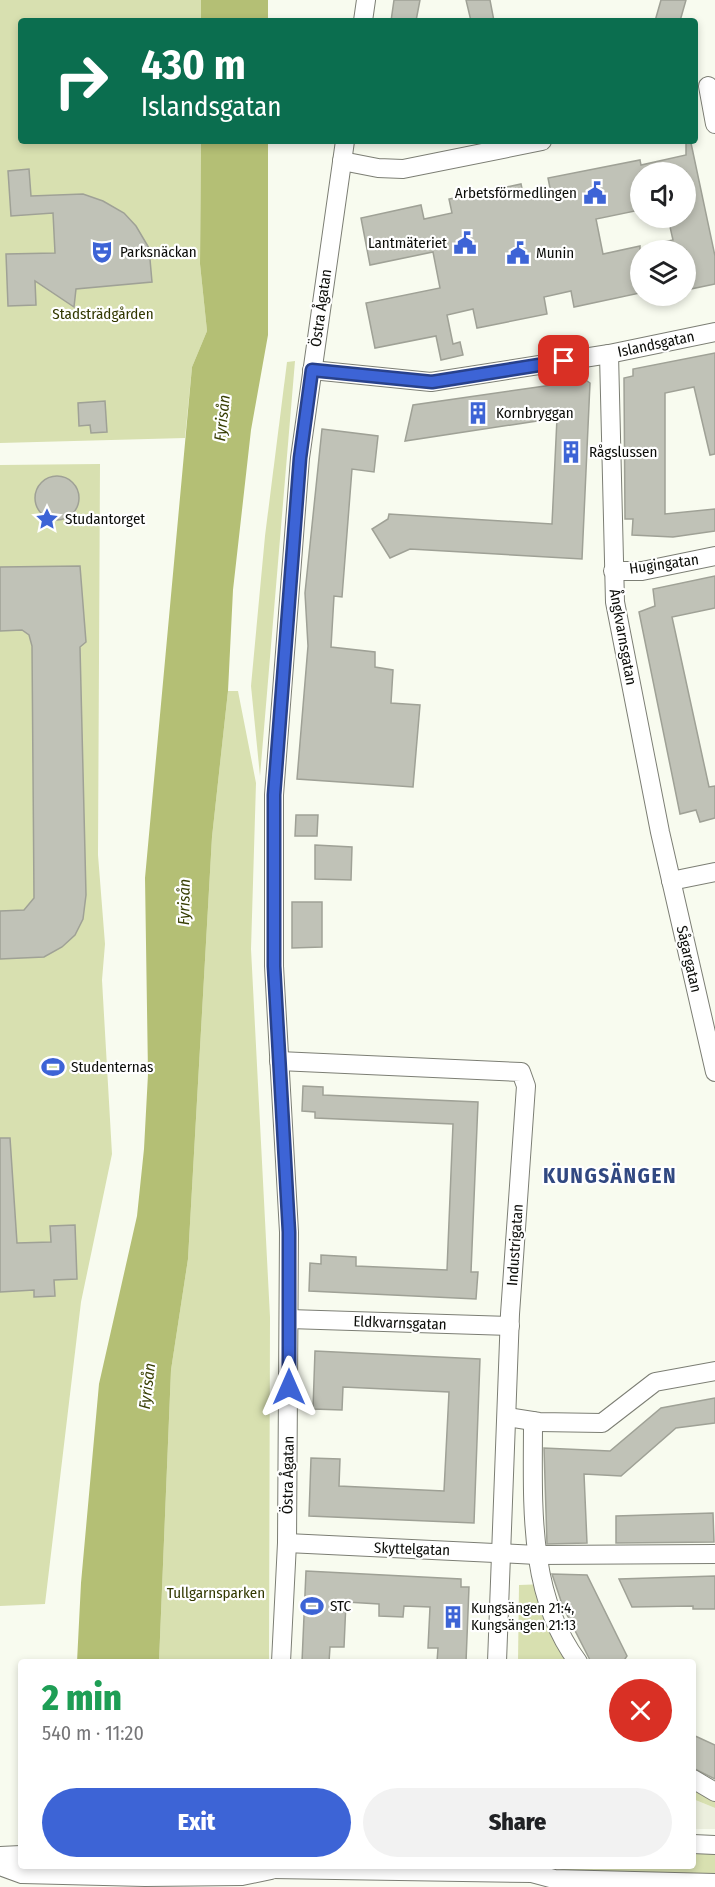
<!DOCTYPE html>
<meta charset="utf-8">
<style>
body{margin:0;font-family:"Fira Sans Condensed",sans-serif;background:#f2f2f2;color:#202124;height:100vh;display:flex;flex-direction:column;font-size:22px;white-space:nowrap}
*{box-sizing:border-box;margin:0}
p{font-size:20px;color:#757577}
.icon{flex:none;width:33px;height:33px;fill:none;stroke:currentColor;stroke-width:2;stroke-linecap:round;stroke-linejoin:round}
.map{position:relative;flex:1;overflow:hidden}
.drawer{position:absolute;left:18px;top:1659px;width:678px;height:210px;display:flex;flex-direction:column;background:#fff;border-radius:6px;box-shadow:0 3px 9px #0003}
.drawer>*{flex:none}
.banner{position:absolute;left:18px;top:18px;width:680px;height:126px;border-radius:6px;box-shadow:0 3px 9px #0003;background:#0b6e4f;color:#fff;overflow:hidden}
.fabs{position:absolute;left:630px;top:162px;display:grid;gap:12px}
.fabs a{display:grid;place-items:center;width:66px;height:66px;border-radius:50%;background:#fff;box-shadow:0 3px 9px #0003;font-size:30px}
.pin{position:absolute;display:grid;place-items:center;width:51px;height:51px;color:#fff;margin:-26px;border-radius:12px;box-shadow:0 3px 9px #0006}
.me{position:absolute;width:66px;margin:-33px;rotate:0deg;stroke-linejoin:round;filter:drop-shadow(0 0 4px #0008)}
.turn{display:flex;align-items:center;gap:21px;height:126px;padding:0 24px;font-size:27px}
.turn .icon{width:78px;height:78px;stroke-width:2.5}
.turn b{display:block;font-size:42px;line-height:51px}
.round{display:grid;place-items:center;flex:none;width:63px;height:63px;border-radius:32px;background:#f2f2f2}
.head{display:flex;align-items:center;justify-content:space-between;height:102px;padding:0 24px}
h1{font-size:36px;font-weight:800;line-height:45px;color:#1e9e55}
.primary-button{display:flex;gap:12px;margin-top:auto;padding:12px 24px}
.primary-button a{flex:1;height:69px;border-radius:36px;background:#3d64d6;color:#fff;font-size:24px;font-weight:800;line-height:69px;text-align:center}
.primary-button a+a{background:#f2f2f2;color:#202124}
.map>svg:first-child{display:block}
.built{fill:#ecefde}
.green{fill:#d8e0b0}
.water{fill:#b4bf75}
.building{fill:#c0c2b7;stroke:#9fa196;stroke-width:1.5}
.lines{fill:none;stroke-linecap:round;stroke-linejoin:round}
.minor-casing{stroke:#7c7e74;stroke-width:20}
.minor{stroke:#fff;stroke-width:18}
.route-casing{stroke:#28418b;stroke-width:15}
.route{stroke:#3d64d6;stroke-width:10}
.labels{text-anchor:middle;dominant-baseline:central;stroke-width:4.5;stroke-linejoin:round;paint-order:stroke}
.poi-label{font-size:15px;fill:#0c0d09;stroke:#fff;text-anchor:start}
.street-label{font-size:15px;fill:#0c0d09;stroke:#fff}
.park-label{font-size:15px;fill:#323800;stroke:#fff}
.water-label{font-size:16px;font-style:italic;fill:#373e03;stroke:#fff}
.district-label{font-size:21px;font-weight:bold;letter-spacing:1.5px;fill:#314881;stroke:#fff}
</style>
<div class="map">
<svg width="715" height="1887" viewBox="0 0 715 1887">
<rect width="100%" height="100%" fill="#f8fbef"/>
<path class="built" d="M693 1799 715 1808V1829H693Z"/>
<g class="green">
<path d="M0 0H201V21H21V141H201L200 264 207 331 192 367 185 438 0 443Z"/>
<path d="M295 361 260 776 251 686 265 536 287 362Z"/>
<path d="M100 464 98 855 105 944 102 980 112 1154 81 1302 45 1604 0 1606V465Z"/>
<path d="M228 691H238L256 783 251 949 270 1317 269 1662H159L171 1370 188 1259 212 837Z"/>
<path d="M546 1584 576 1662H518L519 1585Z"/>
<path d="M693 1789 715 1800V1808L693 1799Z"/>
<path d="M693 1848 715 1849V1877L561 1874 560 1870 571 1866H693Z"/>
</g>
<g class="water">
<rect x="201" y="0" width="67" height="21"/>
<path d="M201 141H268V335L251 430 233 590 228 691 212 837 188 1259 171 1370 159 1662H77L81 1583 99 1384 137 1216 144 1149 148 1074 145 878 192 367 207 331 200 264Z"/>
</g>
<g class="building">
<path d="M394 0H420L416 21H391Z"/>
<path d="M466 0H490L494 21H471Z"/>
<path d="M661 0H686L680 21H655Z"/>
<path d="M686 143H691L715 256V284L686 290V250H649L648 245 673 240 668 218H686V172H640V210L596 219 603 254 640 246V293L574 307 571 291 544 297 547 314 477 328 473 309 447 315 453 344 460 342 463 355 441 360 436 336 375 348 366 303 440 288 433 252 370 265 361 218 421 205 424 219 452 213 449 199 521 184 524 198 551 193 548 178 640 160 641 165 686 155Z"/>
<path d="M29 169 31 196 83 194 103 201 124 213 136 226 149 248 152 282 76 289 74 307 35 281 36 305 8 306 6 254 55 253 53 213 11 216 8 171Z"/>
<path d="M715 353V454L710 455 694 387 665 393V514L715 509V531L673 537 632 535 633 519H625L624 378 633 376V369Z"/>
<path d="M583 378 590 383 582 559 410 549 390 558 372 529 388 519 389 514 552 524 557 418 405 441 413 405 559 384Z"/>
<path d="M105 401 107 432 91 433 90 425 79 426 78 403Z"/>
<path d="M322 429 378 436 374 472 352 469 342 597 334 596 331 647 375 652V667L393 670 391 703 420 705 413 787 297 779 308 646 305 593Z"/>
<circle cx="57" cy="498" r="22"/>
<path d="M80 566 86 642 80 647 86 895 83 919 75 935 62 947 44 957 0 959V911L24 910 34 898 32 646 29 635 22 630 0 631V567Z"/>
<path d="M715 576V608L672 617 709 787 715 786V818L700 822 696 810 680 814 639 612 655 606 653 589Z"/>
<path d="M296 815H318L317 836H295Z"/>
<path d="M315 845 352 847 351 880 315 879Z"/>
<path d="M292 902H322V947L292 948Z"/>
<path d="M303 1086 323 1087V1095L478 1102 471 1272H478L476 1299 309 1291 310 1263 321 1264V1255L356 1257V1266L447 1270 453 1124 315 1118V1112L302 1111Z"/>
<path d="M0 1138H10L17 1243 51 1242 50 1226 75 1225 77 1279 54 1280 55 1296 34 1297V1290L0 1292Z"/>
<path d="M315 1351 480 1359 474 1523 309 1516 311 1458 340 1459 339 1486 444 1491 449 1392 343 1387 342 1410 313 1409Z"/>
<path d="M715 1398V1423L676 1428 621 1476 584 1474 587 1543 547 1544 544 1448 610 1451 661 1408Z"/>
<path d="M713 1513 714 1542 616 1543V1516Z"/>
<path d="M306 1571 461 1579V1587H469L466 1662H437L438 1648H428L430 1607 404 1606 403 1617 379 1616V1604L346 1602 344 1647H330L329 1662H302Z"/>
<path d="M552 1574 587 1575 627 1656 623 1662H591L563 1607Z"/>
<path d="M715 1576V1609H693V1606L632 1607 619 1579Z"/>
<path d="M693 1735 715 1745V1779L693 1768Z"/>
</g>
<g class="lines">
<g class="minor-casing">
<g id="minor">
<path d="M363 21 366 0"/>
<path d="M708 86 715 124"/>
<path d="M342 161 378 168 403 169 542 141"/>
<path d="M609 354 615 602 660 832 715 1072"/>
<path d="M312 370 431 382 609 354 715 332"/>
<path d="M613 571H642L715 556"/>
<path d="M671 881 715 872"/>
<path d="M279 1061 521 1072 526 1086 510 1314 497 1662"/>
<path d="M289 1319 510 1326"/>
<path d="M507 1417 539 1422 602 1423 655 1382 715 1371"/>
<path d="M533 1421C533 1502 527 1594 578 1662"/>
<path d="M287 1543 537 1555 715 1554"/>
<path d="M281 1662 287 1543 289 1232 274 966V795L300 458 345 141"/>
<path d="M693 1779 715 1792"/>
<path d="M693 1844 715 1845"/>
<path d="M0 1856 21 1855"/>
<path d="M0 1866 22 1874 145 1877 242 1876 271 1870"/>
<path d="M258 1866 272 1869 532 1873 554 1879 715 1883"/>
</g>
</g>
<use href="#minor" class="minor"/>
</g>
<g class="lines">
<g class="route-casing">
<path id="route" d="M289 1387V1232L274 966V795L300 458 312 370 432 382 564 361"/>
</g>
<use href="#route" class="route"/>
</g>
<defs>
<g id="civic-bare" transform="scale(1.8)"><path d="M-.6-6.5H3V-4.5H.6V-3L4-1V1h2V6H-6V1h2V-1L-.6-3ZM-1.2 2.5V6h2.4V2.5Z" fill="#3d64d6" stroke="#fff" stroke-width="2.5" paint-order="stroke"/></g>
<g id="theatre-bare" transform="scale(1.8)"><path d="M-5-5.5Q0-4 5-5.5V0Q5 5 0 6Q-5 5-5 0ZM-3.3-2.5H-1v1.5H-3.3ZM1-2.5H3.3v1.5H1ZM-2.8 1Q0 5.5 2.8 1Z" fill="#3d64d6" stroke="#fff" stroke-width="2.5" paint-order="stroke"/></g>
<g id="building-bare" transform="scale(1.8)"><path d="M-4-6H4V6H1V3H-1V6H-4ZM-2.5-4.3h1.7v1.8h-1.7ZM.8-4.3h1.7v1.8H.8ZM-2.5-1h1.7V.8h-1.7ZM.8-1h1.7V.8H.8Z" fill="#3d64d6" stroke="#fff" stroke-width="2.5" paint-order="stroke"/></g>
<g id="sight-bare" transform="scale(1.8)"><path d="M0-6L1.8-2.2L6-1.7L2.9 1.2L3.7 5.4L0 3.3L-3.7 5.4L-2.9 1.2L-6-1.7L-1.8-2.2Z" fill="#3d64d6" stroke="#fff" stroke-width="2.5" paint-order="stroke"/></g>
<g id="stadium-bare" transform="scale(1.8)"><path d="M0-5a6.5 5 0 1 0 0 10a6.5 5 0 1 0 0-10ZM-3.5-1.8h7v3.6h-7Z" fill="#3d64d6" stroke="#fff" stroke-width="2.5" paint-order="stroke"/></g>
</defs>
<g fill-rule="evenodd">
<use href="#civic-bare" x="595" y="193"/>
<use href="#civic-bare" x="465" y="243"/>
<use href="#theatre-bare" x="102" y="252"/>
<use href="#civic-bare" x="518" y="253"/>
<use href="#building-bare" x="478" y="413"/>
<use href="#building-bare" x="571" y="452"/>
<use href="#sight-bare" x="47" y="519"/>
<use href="#stadium-bare" x="53" y="1067"/>
<use href="#stadium-bare" x="312" y="1606"/>
<use href="#building-bare" x="453" y="1617"/>
</g>
<g class="labels">
<g class="poi-label">
<text x="577" y="193" text-anchor="end">Arbetsförmedlingen</text>
<text x="447" y="243" text-anchor="end">Lantmäteriet</text>
<text x="120" y="252">Parksnäckan</text>
<text x="536" y="253">Munin</text>
<text x="496" y="413">Kornbryggan</text>
<text x="589" y="452">Rågslussen</text>
<text x="65" y="519">Studantorget</text>
<text x="71" y="1067">Studenternas</text>
<text x="330" y="1606">STC</text>
<text x="471" y="1608">Kungsängen 21:4,<tspan x="471" dy="17">Kungsängen 21:13</tspan></text>
</g>
<g class="street-label">
<text transform="translate(321 308) rotate(-82)">Östra Ågatan</text>
<text transform="translate(656 344) rotate(-12)">Islandsgatan</text>
<text transform="translate(664 564) rotate(-8)">Hugingatan</text>
<text transform="translate(623 637) rotate(80)">Ångkvarnsgatan</text>
<text transform="translate(689 959) rotate(77)">Sågargatan</text>
<text transform="translate(515 1245) rotate(-86)">Industrigatan</text>
<text transform="translate(400 1323) rotate(2)">Eldkvarnsgatan</text>
<text transform="translate(288 1475) rotate(-89)">Östra Ågatan</text>
<text transform="translate(412 1549) rotate(2)">Skyttelgatan</text>
</g>
<g class="park-label">
<text x="103" y="314">Stadsträdgården</text>
<text x="216" y="1593">Tullgarnsparken</text>
</g>
<g class="water-label">
<text transform="translate(222 418) rotate(-84)">Fyrisån</text>
<text transform="translate(184 902) rotate(-89)">Fyrisån</text>
<text transform="translate(147 1386) rotate(-83)">Fyrisån</text>
</g>
<g class="district-label">
<text x="610" y="1176">KUNGSÄNGEN</text>
</g>
</g>
</svg>
<div class="fabs">
<a><svg class="icon" aria-label="sound" viewBox="0 0 24 24"><path d="M4 9h4l5-4v14l-5-4H4zM17 9q2 3 0 6"/></svg></a>
<a><svg class="icon" aria-label="layers" viewBox="0 0 24 24"><path d="M12 4l9 5-9 5-9-5zM3 14l9 5 9-5"/></svg></a>
</div>
<div class="pin" style="left:564px;top:361px;background:#d93025"><svg class="icon" aria-label="arrive" viewBox="0 0 24 24"><path d="M6 21V4h12l-3 4 3 4H6"/></svg></div>
<svg class="me" style="left:289px;top:1387px" viewBox="-20 -20 40 40"><path d="M0-17L14 15 0 8-14 15z" fill="#3d64d6" stroke="#fff" stroke-width="4"/></svg>
<div class="banner">
<div class="turn"><svg class="icon" aria-label="right" viewBox="0 0 24 24"><path d="M7 20v-9h11M14 6l5 5-5 5"/></svg><div><b>430 m</b>Islandsgatan</div></div>
</div>
<section class="drawer">
<div class="head"><div><h1>2 min</h1><p>540 m · 11:20</p></div><a class="round" style="background:#d93025;color:#fff"><svg class="icon" aria-label="close" viewBox="0 0 24 24"><path d="M6 6l12 12M18 6L6 18"/></svg></a></div>
<div class="primary-button"><a>Exit</a><a>Share</a></div>
</section>
</div>
